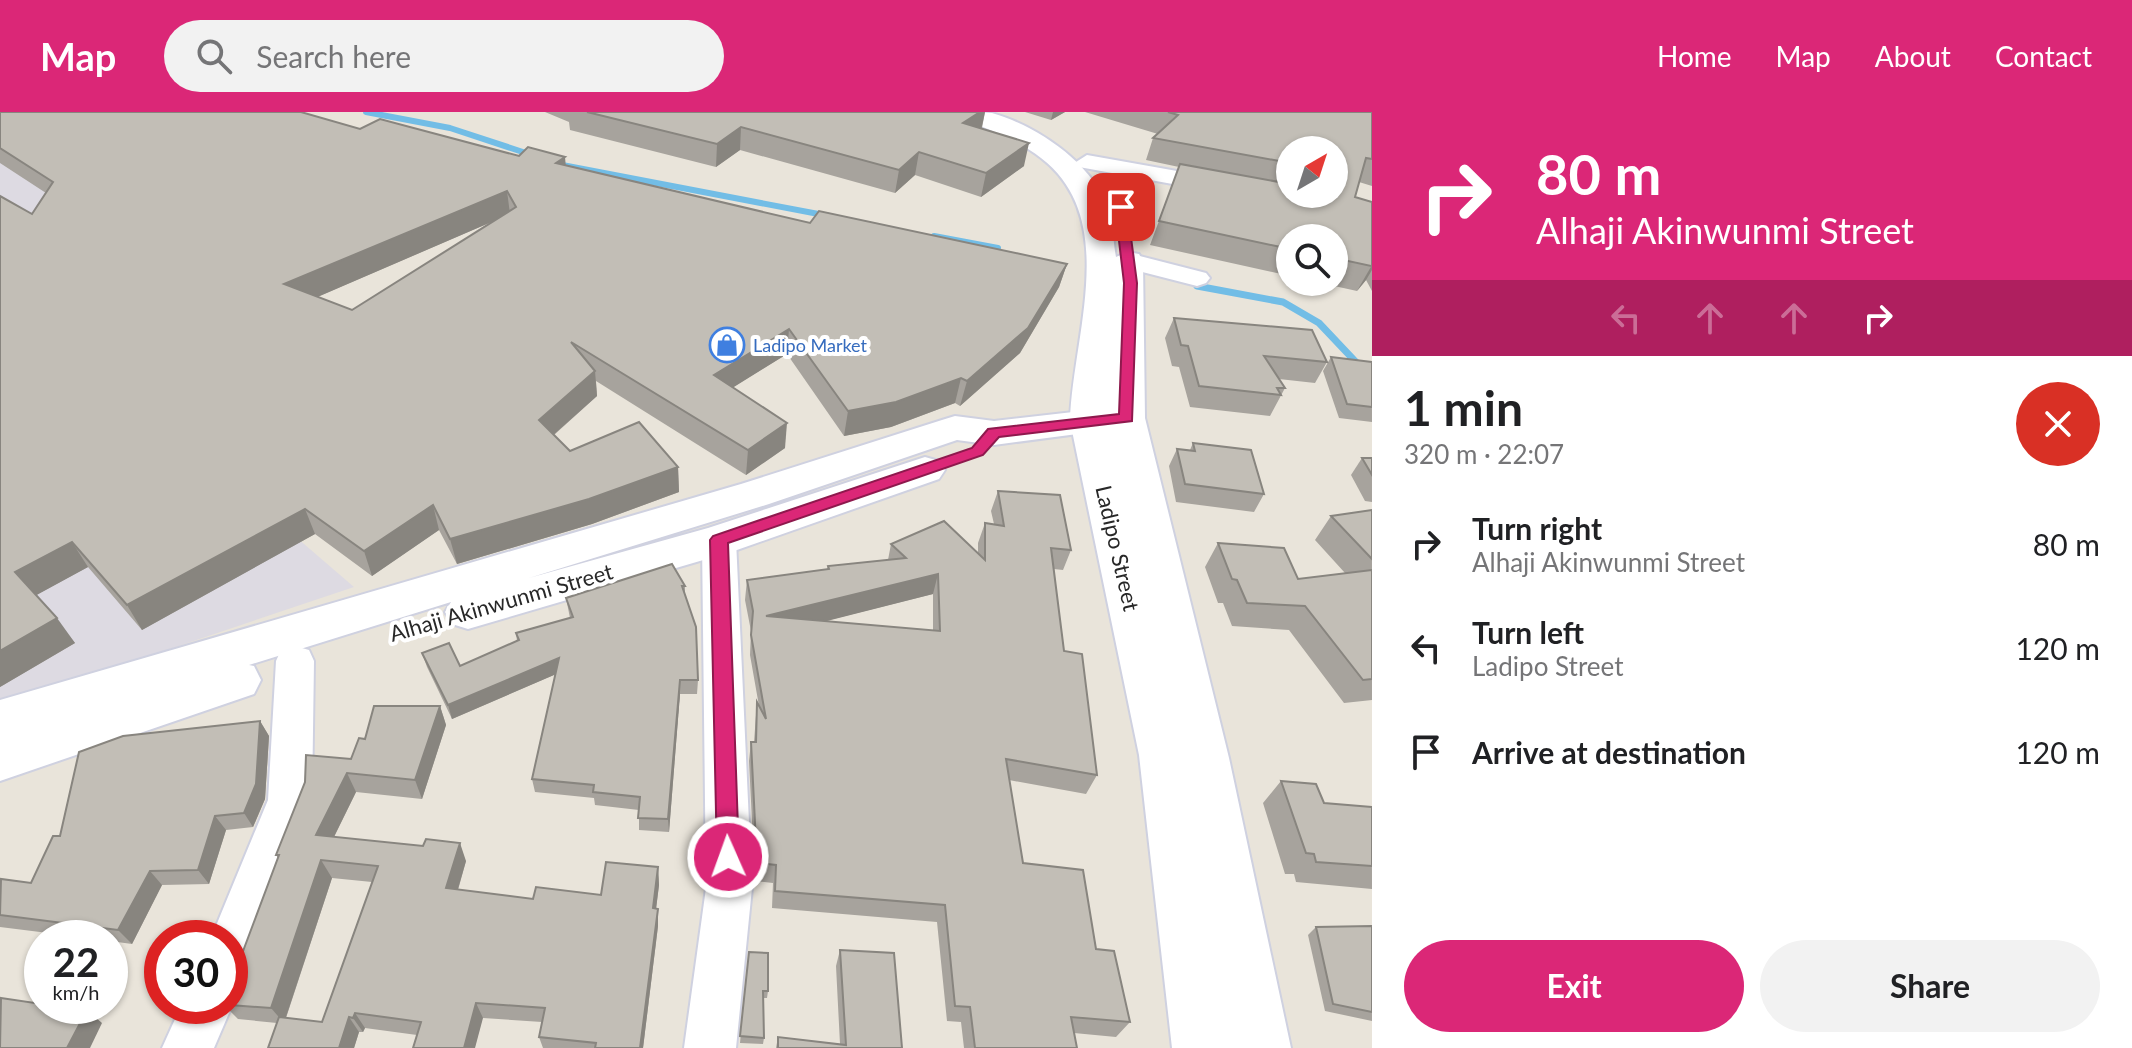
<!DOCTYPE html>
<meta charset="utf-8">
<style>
body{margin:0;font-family:Lato,sans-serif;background:#f2f2f2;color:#202124;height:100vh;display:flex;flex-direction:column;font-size:30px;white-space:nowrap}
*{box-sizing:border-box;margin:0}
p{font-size:26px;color:#757577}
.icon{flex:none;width:44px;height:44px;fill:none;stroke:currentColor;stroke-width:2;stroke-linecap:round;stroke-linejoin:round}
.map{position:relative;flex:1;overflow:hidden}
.drawer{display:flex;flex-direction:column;background:#fff;width:760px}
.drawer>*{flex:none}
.guide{background:#db2777;color:#fff;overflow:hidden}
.needle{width:52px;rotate:39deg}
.tools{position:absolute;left:1276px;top:24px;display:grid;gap:16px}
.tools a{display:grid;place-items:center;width:72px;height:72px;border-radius:50%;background:#fff;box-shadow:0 2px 6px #0004;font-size:40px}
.speed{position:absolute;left:24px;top:808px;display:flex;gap:16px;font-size:40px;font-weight:700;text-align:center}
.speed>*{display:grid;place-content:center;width:104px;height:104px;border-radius:50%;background:#fff;box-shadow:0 2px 6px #0004;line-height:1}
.speed small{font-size:20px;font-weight:400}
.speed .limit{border:12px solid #d22;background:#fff;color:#111}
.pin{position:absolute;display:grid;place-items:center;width:68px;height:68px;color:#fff;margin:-34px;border-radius:16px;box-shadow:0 4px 12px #0006}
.me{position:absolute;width:88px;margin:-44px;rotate:358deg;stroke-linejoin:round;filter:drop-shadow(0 0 6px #0008)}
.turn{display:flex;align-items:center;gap:28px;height:168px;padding:0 32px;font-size:36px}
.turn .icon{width:104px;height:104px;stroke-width:2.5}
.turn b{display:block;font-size:56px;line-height:68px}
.lanes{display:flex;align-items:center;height:76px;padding:0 32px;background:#0003;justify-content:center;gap:40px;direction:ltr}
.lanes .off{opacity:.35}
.round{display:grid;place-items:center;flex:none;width:84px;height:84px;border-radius:42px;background:#f2f2f2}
.headline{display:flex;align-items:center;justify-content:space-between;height:136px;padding:0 32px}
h1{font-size:48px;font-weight:700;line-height:60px}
.cta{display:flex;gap:16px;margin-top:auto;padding:16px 32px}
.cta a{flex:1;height:92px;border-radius:48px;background:#db2777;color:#fff;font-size:32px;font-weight:700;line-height:92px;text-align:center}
.cta a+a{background:#f2f2f2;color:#202124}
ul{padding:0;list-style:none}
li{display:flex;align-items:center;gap:24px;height:104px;padding:0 32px}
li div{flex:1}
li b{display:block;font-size:30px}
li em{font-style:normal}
header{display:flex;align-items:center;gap:48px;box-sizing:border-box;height:112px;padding:0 40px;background:#db2777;color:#fff}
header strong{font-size:38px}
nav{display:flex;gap:44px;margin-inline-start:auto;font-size:28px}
.search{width:560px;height:72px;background:#f2f2f2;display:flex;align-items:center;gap:20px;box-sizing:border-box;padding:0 28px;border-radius:44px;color:#757577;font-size:30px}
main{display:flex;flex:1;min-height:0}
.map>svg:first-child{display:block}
.industrial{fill:#dddae2}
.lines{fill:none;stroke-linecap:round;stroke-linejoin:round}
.stream-far1{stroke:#72bde6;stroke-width:6}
.stream{stroke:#72bde6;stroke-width:7}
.minor-casing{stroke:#cfd1e0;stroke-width:4}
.tertiary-casing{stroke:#cfd1e0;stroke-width:4}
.secondary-casing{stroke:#cfd1e0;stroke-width:4}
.minor{fill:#fff;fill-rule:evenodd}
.tertiary{fill:#fff;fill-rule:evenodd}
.secondary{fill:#fff;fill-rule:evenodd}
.wall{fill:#a7a39d;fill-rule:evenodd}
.shaded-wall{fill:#88857f}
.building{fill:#c2beb6;stroke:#88857f;stroke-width:2;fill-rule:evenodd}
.route{fill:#db2777;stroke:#8e194d;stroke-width:2}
.labels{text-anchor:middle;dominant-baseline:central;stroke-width:8;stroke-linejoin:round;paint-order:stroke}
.far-shop-label{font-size:18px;fill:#366cbe;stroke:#fff;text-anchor:start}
.street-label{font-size:22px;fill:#282828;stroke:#fff}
</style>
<header>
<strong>Map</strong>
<div class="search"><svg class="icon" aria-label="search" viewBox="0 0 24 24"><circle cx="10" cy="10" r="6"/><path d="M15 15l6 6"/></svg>Search here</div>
<nav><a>Home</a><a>Map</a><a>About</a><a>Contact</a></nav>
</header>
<main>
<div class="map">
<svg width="1372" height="936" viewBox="0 0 1372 936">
<rect width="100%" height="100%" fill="#e9e4da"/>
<path class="industrial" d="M0 0H82L146 296 354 475 0 594Z"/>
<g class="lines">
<g class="stream-far1">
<path d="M366 0 450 16 532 43"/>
<path d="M557 52 829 104"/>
<path d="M934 124 998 136"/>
</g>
<path class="stream" d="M1197 174 1283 190 1319 211 1372 267"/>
<g class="minor-casing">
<g id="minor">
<path d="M1087 43 1222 67 1233 74 1222 81 1079 55 1076 50Z"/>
<path d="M1128 141 1206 161 1210 166 1206 171 1197 174 1119 154 1115 149 1119 144Z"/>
<path d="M719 416 731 419 736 428 752 776 736 936H684L706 776 702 428 707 419Z"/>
<path d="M295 534 309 538 314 549 312 688 247 856 230 863V826H211L268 688 276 549 281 538Z"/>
<path d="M230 888 232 894 214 936H162L181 894H230Z"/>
</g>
</g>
<g class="tertiary-casing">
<path id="tertiary" d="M1126 294 1139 298 1145 306 1139 314 994 333 957 328 769 392 529 466 708 416 925 345 939 349 945 358 939 367 734 439 468 517 452 512 445 500 451 490 249 553 254 554 261 568 254 582 0 669V588L741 372 942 308 955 304 994 309Z"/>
</g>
<g class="secondary-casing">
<path id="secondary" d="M955 0C966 0 981 0 992 1 1037 14 1091 50 1108 96 1113 110 1113 129 1116 145L1128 140 1139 142 1143 149 1145 306 1229 646 1291 936H1172L1139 643 1070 309C1072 226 1121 107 1041 46 1017 27 987 17 958 5Z"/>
</g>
<use href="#minor" class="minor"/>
<use href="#tertiary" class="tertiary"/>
<use href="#secondary" class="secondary"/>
</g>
<g class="wall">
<path d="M0 0 360 17 566 54 810 111 1067 152 1059 175 1020 241 960 294 955 291 891 315 844 324 787 242 733 275 785 336 746 363 596 269 597 284 554 323 570 339 678 355 679 380 592 412 457 452 439 418 372 464 315 422 142 518 88 455 36 483 75 531 0 575 32 102 46 81 0 51ZM496 108 352 198 317 185Z"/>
<path d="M545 0H985L982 16 1024 54 981 85 915 63 895 81 740 38 716 55 570 18 569 10Z"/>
<path d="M1025 0H1065L1051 8Z"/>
<path d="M1085 0H1372V74L1359 70 1355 85 1372 90V179L1366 168 1357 179 1316 170H1334V126H1290V164L1150 133 1179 55 1146 48 1153 26 1158 22ZM1290 38H1334V82H1290Z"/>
<path d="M1174 206 1327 250 1315 271 1279 267 1285 276 1270 304 1190 295 1179 255 1172 254 1165 226Z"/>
<path d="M1331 245 1372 250V310L1339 306 1323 259Z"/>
<path d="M1193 331 1264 382 1254 400 1176 390 1169 354 1177 337 1190 338Z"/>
<path d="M1362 346H1372V390L1365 389 1351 363Z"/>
<path d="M998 379 1071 438 1063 458 1054 457 1064 539 1097 663 1086 682 1009 668 1023 751 1096 837 1130 910 1116 925 1074 921 1077 936H964L961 910 947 909 937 810 772 796 773 771 755 769 749 649 751 630H754L757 590 759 594 750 543 751 519 745 488 747 468 827 457 828 454 888 448 891 432 978 441V431L985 411 994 412 991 399ZM933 482V519L825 509Z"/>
<path d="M1372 398V588L1344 591 1289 518 1232 514 1223 491H1218L1205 455 1218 431 1298 467 1345 461 1315 428 1331 404Z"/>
<path d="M685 474V482L698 568 697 582H680L669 720 639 718V698L595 693 594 686 535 680 532 667 556 562 452 607 427 555 422 541 460 554 517 529 516 521 570 506 566 486Z"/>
<path d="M440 594 446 613 422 687 356 680 334 725 466 749 458 778 533 787 601 783 658 755 659 773 656 797 658 814 643 936H543L539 925 542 910 483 906 417 923 365 916 363 920H359L354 936H268L277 911 238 907 225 894H230V874L278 746 276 743 365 627ZM332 766 372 770 322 910 286 906Z"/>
<path d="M260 609 269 624 265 687 253 715 226 718 209 772 162 773 132 832 110 829V826H88L0 815V768L31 771Z"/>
<path d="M1281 669 1324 691 1372 695V777L1296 770 1294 762H1285L1263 691Z"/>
<path d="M1372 814V909L1325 899 1308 823 1316 815Z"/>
<path d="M840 838 902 936H776L778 925 840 932 836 854Z"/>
<path d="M749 840 768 879 767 886H763L764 926 763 932 740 931Z"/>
</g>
<g class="shaded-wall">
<path d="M980 0H985L981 18 963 11Z"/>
<path d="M1053 0H1065L1051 8Z"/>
<path d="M741 15 740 38 716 55 717 32Z"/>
<path d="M1029 31 1024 54 981 85 986 61Z"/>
<path d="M919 40 915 63 895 81 899 58Z"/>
<path d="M565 45 567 67 556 51Z"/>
<path d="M507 79 510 102 292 196 284 172Z"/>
<path d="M1067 152 1059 175 1020 241 960 294 967 269Z"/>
<path d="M1372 153V158L1366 168 1357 179Z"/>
<path d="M789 217 787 242 713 288 714 263Z"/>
<path d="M595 259 597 284 542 333 539 308Z"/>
<path d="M961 266 955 291 891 315 844 324 848 299Z"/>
<path d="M787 311 785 336 746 363 748 338Z"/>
<path d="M678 355 679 380 592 412 457 452 450 427Z"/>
<path d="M433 393 439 418 372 464 364 439Z"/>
<path d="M305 397 315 422 142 518 127 493Z"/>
<path d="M72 430 88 455 33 485 15 460Z"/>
<path d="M938 462 933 482 764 525 766 504Z"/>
<path d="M57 506 75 531 0 575V539Z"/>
<path d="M559 546 561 560 452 607 448 593Z"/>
<path d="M680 568V582L669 720 668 707Z"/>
<path d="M440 594 446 613 422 687 415 668Z"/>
<path d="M260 609 269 624 265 687 253 715 244 701Z"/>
<path d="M347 661 356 680 326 741 316 723Z"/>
<path d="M215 704 226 718 209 772 198 758Z"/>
<path d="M460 731 466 749 453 794 446 776Z"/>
<path d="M321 748 332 766 284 911 271 896Z"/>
<path d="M658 755 659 773 654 813 653 796Z"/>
<path d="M150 759 162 773 132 832 118 818Z"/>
<path d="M658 797V814L643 936H640Z"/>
<path d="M476 891 483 906 475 936H464Z"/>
<path d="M87 898 102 911 90 936H67Z"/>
<path d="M355 901 365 916 363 920 353 906Z"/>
<path d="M349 905 359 920 354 936H339Z"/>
</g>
<g class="building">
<path d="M0 0H301L360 17 380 7 519 44 528 35 565 45 556 51 810 111 819 99 1067 152 1028 216 967 269 961 266 896 290 848 299 789 217 714 263 787 311 748 338 571 230 595 259 539 308 570 339 639 310 678 355 589 387 450 427 433 393 364 439 305 397 127 493 72 430 15 460 57 506 0 539V84L32 102 53 70 0 36ZM507 79 516 95 352 198 284 172Z"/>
<path d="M587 0H980L963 11 1029 31 986 61 919 40 899 58 741 15 717 32Z"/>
<path d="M1168 0H1372V47L1366 46 1355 85 1372 90V153L1371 154 1334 146V126H1290V137L1159 109 1180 52 1290 72V82H1334V38H1290V51L1153 26 1178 3Z"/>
<path d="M1174 206 1312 218 1327 250 1264 244 1285 276H1277L1281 283 1199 274 1188 234 1181 233Z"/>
<path d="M1331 245 1372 250V295L1347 292Z"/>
<path d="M1193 331 1251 338 1264 382 1185 372 1177 337 1195 339Z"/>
<path d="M1362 346H1372V363Z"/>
<path d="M998 379 1060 383 1071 438 1051 436 1064 539 1082 542 1097 663 1006 647 1023 751 1083 758 1096 837 1114 839 1130 910 1071 905 1077 936H975L970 895 955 894 945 793 775 779 776 753 757 751 751 630H756L757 590 766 607 751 523 753 499 747 468 829 457 828 454 906 446 891 432 944 409 985 448V411L1004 414ZM938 462 940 519 766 504Z"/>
<path d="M1372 398V447L1331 404Z"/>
<path d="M1218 431 1284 436 1298 467 1372 458V567L1363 568 1305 494 1247 491 1237 468 1232 467Z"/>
<path d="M672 452 685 474H682L696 515 698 568H680L668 707 638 706 640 685 593 680 594 673 532 667 559 546 448 593 422 541 449 531 460 554 519 528 516 521 573 505 566 486Z"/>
<path d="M374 594H440L415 668 347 661 316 723 423 734 426 727 460 731 446 776 533 787 536 775 601 783 606 750 658 755 653 796 658 797 640 936H595L596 931 539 925 545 896 476 891 464 936H413L421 910 355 901 353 906 349 905 339 936H268L279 905 322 910 378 754 321 748 271 896 230 893V874L279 743H276L305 670 306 643 351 647 359 626 365 627Z"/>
<path d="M260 609 256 672 244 701 215 704 198 758 150 759 118 818 0 803 1 767 31 771 53 724H60L79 640 123 624Z"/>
<path d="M1281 669 1316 672 1324 691 1372 695V754L1316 750 1314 742 1306 741Z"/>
<path d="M1372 814V900L1333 892 1316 815Z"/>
<path d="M840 838 894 841 902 936H778V925L846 933Z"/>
<path d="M749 840 768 841V879H763L764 926 740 924Z"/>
<path d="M1 886 42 892V894H57L87 898 67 936H0Z"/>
</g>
<path class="route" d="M1121 91 1127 95 1137 171 1132 309 999 325 983 343 728 431 739 745 736 752 728 755 720 752 717 745 710 428 713 424 972 336 988 317 1119 302 1124 171 1115 95Z"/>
<defs>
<g id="shop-ring" transform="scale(1.8)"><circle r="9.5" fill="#fff" stroke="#3f7fe0" stroke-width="1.5"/><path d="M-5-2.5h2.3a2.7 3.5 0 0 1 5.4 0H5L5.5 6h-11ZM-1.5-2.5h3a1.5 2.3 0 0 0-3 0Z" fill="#3f7fe0"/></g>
</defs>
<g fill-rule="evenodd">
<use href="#shop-ring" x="727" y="233"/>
</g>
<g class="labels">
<g class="far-shop-label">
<text x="753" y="233">Ladipo Market</text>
</g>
<g class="street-label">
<text transform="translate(1118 436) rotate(77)">Ladipo Street</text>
<text transform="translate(501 490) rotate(-16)">Alhaji Akinwunmi Street</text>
</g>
</g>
</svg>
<div class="tools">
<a><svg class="needle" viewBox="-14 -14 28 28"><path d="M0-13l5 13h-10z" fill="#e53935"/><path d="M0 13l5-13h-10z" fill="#757577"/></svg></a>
<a><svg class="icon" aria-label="search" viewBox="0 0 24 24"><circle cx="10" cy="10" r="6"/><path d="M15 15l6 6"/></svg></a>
</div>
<div class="speed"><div>22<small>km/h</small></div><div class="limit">30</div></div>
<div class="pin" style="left:1121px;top:95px;background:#d93025"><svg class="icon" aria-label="arrive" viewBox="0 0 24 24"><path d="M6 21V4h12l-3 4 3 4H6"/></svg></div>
<svg class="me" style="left:728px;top:745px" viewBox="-20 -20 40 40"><circle r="17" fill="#db2777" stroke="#fff" stroke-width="3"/><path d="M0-11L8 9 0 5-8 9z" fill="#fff"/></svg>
</div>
<section class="drawer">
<div class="guide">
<div class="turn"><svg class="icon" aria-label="right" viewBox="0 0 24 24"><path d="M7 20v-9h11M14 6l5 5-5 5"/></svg><div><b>80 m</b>Alhaji Akinwunmi Street</div></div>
<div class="lanes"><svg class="icon off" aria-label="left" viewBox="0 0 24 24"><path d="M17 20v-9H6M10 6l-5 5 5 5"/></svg><svg class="icon off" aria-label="ahead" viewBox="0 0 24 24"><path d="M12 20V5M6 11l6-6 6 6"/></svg><svg class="icon off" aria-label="ahead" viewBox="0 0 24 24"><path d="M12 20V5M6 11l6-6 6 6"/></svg><svg class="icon" aria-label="right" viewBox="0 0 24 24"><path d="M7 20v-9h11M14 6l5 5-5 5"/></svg></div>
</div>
<div class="headline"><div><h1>1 min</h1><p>320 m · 22:07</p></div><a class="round" style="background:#d93025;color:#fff"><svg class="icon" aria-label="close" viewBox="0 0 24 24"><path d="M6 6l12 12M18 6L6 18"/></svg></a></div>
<ul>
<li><svg class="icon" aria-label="right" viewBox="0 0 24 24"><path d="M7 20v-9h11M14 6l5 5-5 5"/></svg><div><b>Turn right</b><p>Alhaji Akinwunmi Street</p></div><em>80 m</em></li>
<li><svg class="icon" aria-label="left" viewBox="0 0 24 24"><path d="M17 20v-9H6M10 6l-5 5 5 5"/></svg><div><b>Turn left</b><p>Ladipo Street</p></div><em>120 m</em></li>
<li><svg class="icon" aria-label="arrive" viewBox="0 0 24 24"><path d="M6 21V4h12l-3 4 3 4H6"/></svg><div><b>Arrive at destination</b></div><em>120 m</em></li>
</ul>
<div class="cta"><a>Exit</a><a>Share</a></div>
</section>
</main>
